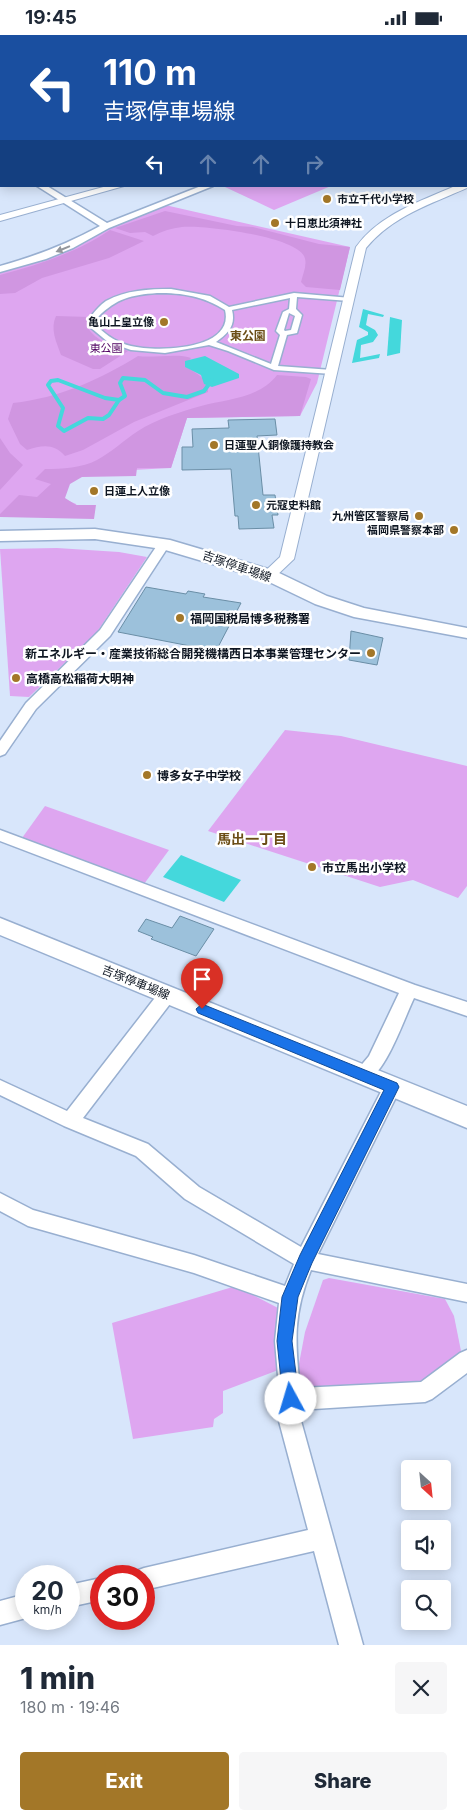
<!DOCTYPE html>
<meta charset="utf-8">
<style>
body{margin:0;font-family:Inter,"Noto Sans JP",sans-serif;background:#f6f6f7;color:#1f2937;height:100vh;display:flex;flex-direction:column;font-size:19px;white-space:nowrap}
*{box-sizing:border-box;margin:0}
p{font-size:16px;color:#747a83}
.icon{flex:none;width:28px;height:28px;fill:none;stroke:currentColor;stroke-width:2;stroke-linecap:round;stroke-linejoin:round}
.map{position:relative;height:1610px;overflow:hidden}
.side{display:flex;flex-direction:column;background:#fff;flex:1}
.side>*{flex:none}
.top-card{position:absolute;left:0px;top:0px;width:468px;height:152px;box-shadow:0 2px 12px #0003;background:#1a4fa0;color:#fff;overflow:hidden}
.needle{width:32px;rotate:153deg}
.tools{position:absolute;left:401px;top:1425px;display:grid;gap:10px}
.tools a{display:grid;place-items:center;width:50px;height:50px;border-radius:5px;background:#fff;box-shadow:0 2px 12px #0003;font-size:25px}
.speed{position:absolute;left:15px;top:1530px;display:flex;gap:10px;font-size:25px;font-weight:700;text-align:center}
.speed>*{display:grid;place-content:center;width:65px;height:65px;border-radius:50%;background:#fff;box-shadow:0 2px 12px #0003;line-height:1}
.speed small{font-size:12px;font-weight:400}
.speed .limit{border:8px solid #d22;background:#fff;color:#111}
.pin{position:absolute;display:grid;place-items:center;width:42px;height:42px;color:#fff;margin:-51px -21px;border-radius:50% 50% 50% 0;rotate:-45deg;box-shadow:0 0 5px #0007}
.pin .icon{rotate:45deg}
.me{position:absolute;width:55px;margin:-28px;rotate:354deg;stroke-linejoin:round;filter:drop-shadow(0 0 4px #0008)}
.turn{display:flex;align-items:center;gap:18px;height:105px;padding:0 20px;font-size:22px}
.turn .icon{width:65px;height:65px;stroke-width:2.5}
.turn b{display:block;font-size:35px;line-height:42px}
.lanes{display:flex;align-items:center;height:48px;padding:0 20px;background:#0003;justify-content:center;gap:25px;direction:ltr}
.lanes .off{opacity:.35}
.round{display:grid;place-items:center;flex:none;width:52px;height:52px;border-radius:5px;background:#f6f6f7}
.head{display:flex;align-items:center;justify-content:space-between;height:85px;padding:0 20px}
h1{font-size:30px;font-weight:800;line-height:38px}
.cta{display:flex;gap:10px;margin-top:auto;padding:10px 20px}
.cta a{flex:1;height:58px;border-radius:5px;background:#a37728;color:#fff;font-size:20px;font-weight:800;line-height:58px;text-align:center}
.cta a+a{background:#f6f6f7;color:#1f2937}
.status{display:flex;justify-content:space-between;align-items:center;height:35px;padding:0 25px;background:#fff;direction:ltr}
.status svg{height:14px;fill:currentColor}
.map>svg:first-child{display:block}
.green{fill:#dea6f0}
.forest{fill:#d096e1}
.water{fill:#44d8dc}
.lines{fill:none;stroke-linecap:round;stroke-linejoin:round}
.stream{stroke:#44d8dc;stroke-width:4}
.building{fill:#9cc1db;stroke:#6a8ea6}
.pedestrian-casing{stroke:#98afd0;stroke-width:3}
.minor-casing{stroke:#98afd0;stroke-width:3}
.tertiary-casing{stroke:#98afd0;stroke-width:2}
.secondary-casing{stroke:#98afd0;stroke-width:3}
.pedestrian{fill:#fff;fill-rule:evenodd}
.minor{fill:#fff;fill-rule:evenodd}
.tertiary{fill:#fff;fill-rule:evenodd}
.secondary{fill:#fff;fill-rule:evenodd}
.oneway{fill:#93969c}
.route{fill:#1a73e8;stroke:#114b97}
.poi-dot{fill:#a37728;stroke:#fff;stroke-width:2}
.labels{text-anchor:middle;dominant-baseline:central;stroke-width:5;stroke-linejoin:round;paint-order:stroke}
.far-poi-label{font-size:11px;font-weight:bold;fill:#0e1622;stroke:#fff;text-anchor:start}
.far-park-label{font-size:11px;fill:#4e0060;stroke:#fff}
.far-quarter-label{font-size:12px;font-weight:bold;fill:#6b4d16;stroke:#fff}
.street-label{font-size:12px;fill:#0e1622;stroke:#fff}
.poi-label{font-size:12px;font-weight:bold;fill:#0e1622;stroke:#fff;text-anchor:start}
.neighbourhood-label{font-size:14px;font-weight:bold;fill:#6b4d16;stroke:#fff}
</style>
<div class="status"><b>19:45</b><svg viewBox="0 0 49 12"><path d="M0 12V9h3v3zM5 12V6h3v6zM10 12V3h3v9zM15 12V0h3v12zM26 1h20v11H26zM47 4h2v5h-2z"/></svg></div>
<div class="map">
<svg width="467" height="1610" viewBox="0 0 467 1610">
<rect width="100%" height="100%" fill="#d8e6fb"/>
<g class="green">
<path d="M228 151H331L274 175 225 152Z"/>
<path d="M165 170 350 212 317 348 300 381 187 383 171 433 75 438 55 460 76 469 81 479 0 481V237L46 222 115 188Z"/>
<path d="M57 513 119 517 147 522 97 597 29 662 10 661 0 514Z"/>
<path d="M285 695 341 701 467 731V851L458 863 413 845 380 852 208 796Z"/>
<path d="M45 771 169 815 144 849 22 803Z"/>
<path d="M329 1243 445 1264 454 1281 462 1321 423 1350 304 1356 298 1334 305 1297 323 1245Z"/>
<path d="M236 1251 278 1273 281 1334 223 1356V1378L214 1384 213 1392 133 1404 112 1288Z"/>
</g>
<g class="forest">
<path d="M165 176 237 191 253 192 319 209 350 212 340 255 306 252 301 247C303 238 308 229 304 221 293 201 204 190 182 192 172 193 162 196 153 201L145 197 130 198 115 193Z"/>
<path d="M110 195 144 206 109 223 42 243 15 258 0 259V240C38 230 78 217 110 195Z"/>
<path d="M56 281 90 282 87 292C96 306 112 311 128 316L100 334H93L61 320C56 306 50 294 56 281Z"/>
<path d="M138 321C152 323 180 318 191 323L187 328 188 333C197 339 209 344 208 357L134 387 83 415 65 421C54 408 42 410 27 415L20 409 8 384 13 368C59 363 99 345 138 321Z"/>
<path d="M277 340 306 342 311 344 300 381 187 383 171 433H137L136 441 82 442 70 449 65 463 76 470H96L94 484 0 482V479L19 460 37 462 51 449 35 444 45 434C62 434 82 433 97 425 112 417 124 405 138 396 156 384 180 377 201 371 227 364 260 363 277 340Z"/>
<path d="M0 403 10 418 23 430 0 455Z"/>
</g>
<g class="water">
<path d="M363 274 384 280 383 282 368 279 366 290 375 295 378 300 373 307 361 310 360 323 380 319 379 323 352 328 357 305 368 300V297L359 292Z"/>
<path d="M390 282 402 285 400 318 387 321Z"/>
<path d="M205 321 239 339V343L212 352 204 349 201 340 185 332V326Z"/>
<path d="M181 820 241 845 224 867 163 842Z"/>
</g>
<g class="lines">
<g class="stream">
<path d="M58 345 105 363 119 365 109 380 103 384 88 383 64 396 58 391 63 373 48 350 51 346Z"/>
<path d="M119 365 125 361 120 348 123 343 145 345 163 358 187 362 204 356 212 345"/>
</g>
</g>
<g class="building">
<path d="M275 384 277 400 257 401 263 460H275L278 480H272L274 493 239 494 238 481H235L231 434 182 435V412H193L192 394 229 393 228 385Z"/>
<path d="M146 552 186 559 188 556 205 559 203 562 241 568 216 616 118 597Z"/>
<path d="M351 596 383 603 377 630 349 625Z"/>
<path d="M180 881 214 894 196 921 151 904 153 902 138 896 146 884 172 893Z"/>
</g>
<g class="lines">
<g class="pedestrian-casing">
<path id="pedestrian" d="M171 254 210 261 229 272 294 258 351 263V265L349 266 297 262 296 274 302 280 297 298 287 300 278 331 332 335 336 337 332 339 274 335 228 316 209 310 165 318 131 315 108 307 90 292 92 280C96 275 100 270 106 266 126 255 149 254 171 254ZM157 258C183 258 203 261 225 275 235 316 156 317 131 311 118 308 107 301 98 292V282C117 263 131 260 157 258ZM290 263 289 274 283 277 276 296 280 300 271 329 216 307C228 298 236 291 232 275ZM289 278 295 281 291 295 285 296 284 295Z"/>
</g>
<g class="minor-casing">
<g id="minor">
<path d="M0 0H14L0 3Z"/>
<rect x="466" y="30" width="1" height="4"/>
<path d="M467 43V48H466V43Z"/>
<rect x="466" y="144" width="1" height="5"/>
<path d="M37 151H47L107 188 201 151H213L109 193 73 213 46 224 0 237V231C36 221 67 209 100 191Z"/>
<path d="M164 505 170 509 110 601 36 674 5 719 0 721V706L26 668 100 595 160 506Z"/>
<path d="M0 795 415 950 467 967V981L414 963C404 984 387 1035 367 1046 363 1048 360 1047 356 1045L353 1040 369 1021 399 958 0 806Z"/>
<path d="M167 953 173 955 175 960 173 965 83 1083 148 1109 199 1152 301 1212 386 1047 392 1045 398 1047 401 1052 318 1219 467 1249V1267L311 1235C293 1279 295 1307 300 1353L421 1347 460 1318 467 1315V1338L432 1364 425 1367 298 1375 363 1610H339L314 1516 144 1555V1541H134L136 1536 144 1533 308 1495 276 1375 280 1364 275 1306 279 1268 194 1238 28 1191 0 1176V1158L33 1175 194 1220 285 1251 294 1229 185 1164 136 1121 64 1091 0 1060V1045L67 1076 161 955Z"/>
<path d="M101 1543V1565L69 1572V1550Z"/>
<path d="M26 1559V1583L0 1590V1566Z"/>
</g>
</g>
<g class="tertiary-casing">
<g id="tertiary">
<rect x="466" y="12" width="1" height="4"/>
<path d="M0 38 1 39V44H0Z"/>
<path d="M467 149V153C431 169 392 181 366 213L294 524 274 543H264L261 540 280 522 356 212C380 179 419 167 455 151H466Z"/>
<path d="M107 151H124L0 186V180Z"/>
</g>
</g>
<g class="secondary-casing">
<g id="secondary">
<rect x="0" y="141" width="1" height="6"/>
<path d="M95 494 170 505 275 536 327 561 364 573 467 593V603L354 582 315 569 263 544 162 514 95 504 0 506V496Z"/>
<path d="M0 883 467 1071V1093L0 900Z"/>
</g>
</g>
<use href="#pedestrian" class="pedestrian"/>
<use href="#minor" class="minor"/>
<use href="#tertiary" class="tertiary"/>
<use href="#secondary" class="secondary"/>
</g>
<defs><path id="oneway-solid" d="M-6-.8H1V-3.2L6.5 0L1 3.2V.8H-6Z" transform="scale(1.25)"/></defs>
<use class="oneway" href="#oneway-solid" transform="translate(63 214) rotate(158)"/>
<path class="route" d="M202 969 397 1048 399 1052 312 1228 298 1262 292 1306 299 1364 297 1369 291 1371 285 1369 283 1364 277 1306 282 1262 300 1220 384 1055 198 978 196 974Z"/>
<g class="poi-dot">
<circle cx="327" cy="164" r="5"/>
<circle cx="275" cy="188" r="5"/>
<circle cx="164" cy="287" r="5"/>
<circle cx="214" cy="410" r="5"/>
<circle cx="94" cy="456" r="5"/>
<circle cx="256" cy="470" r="5"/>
<circle cx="419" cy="481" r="5"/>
<circle cx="454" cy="495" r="5"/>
<circle cx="180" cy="583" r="5"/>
<circle cx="371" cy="618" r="5"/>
<circle cx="16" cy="643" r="5"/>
<circle cx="147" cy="740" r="5"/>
<circle cx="312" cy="832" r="5"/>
</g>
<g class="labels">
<g class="far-poi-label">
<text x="337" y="164">市立千代小学校</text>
<text x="285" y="188">十日恵比須神社</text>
<text x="154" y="287" text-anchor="end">亀山上皇立像</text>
<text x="224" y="410">日蓮聖人銅像護持教会</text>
<text x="104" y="456">日蓮上人立像</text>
<text x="266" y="470">元寇史料館</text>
<text x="409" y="481" text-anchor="end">九州管区警察局</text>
<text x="444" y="495" text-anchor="end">福岡県警察本部</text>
</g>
<g class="far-park-label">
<text x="106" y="313">東公園</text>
</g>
<g class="far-quarter-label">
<text x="248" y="300">東公園</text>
</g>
<g class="street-label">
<text transform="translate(237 531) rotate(19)">吉塚停車場線</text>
<text transform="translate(136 947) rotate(22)">吉塚停車場線</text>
</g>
<g class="poi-label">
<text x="190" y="583">福岡国税局博多税務署</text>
<text x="361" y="618" text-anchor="end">新エネルギー・産業技術総合開発機構西日本事業管理センター</text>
<text x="26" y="643">高橋高松稲荷大明神</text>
<text x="157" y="740">博多女子中学校</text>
<text x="322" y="832">市立馬出小学校</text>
</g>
<g class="neighbourhood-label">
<text x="252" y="803">馬出一丁目</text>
</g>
</g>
</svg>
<div class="tools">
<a><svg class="needle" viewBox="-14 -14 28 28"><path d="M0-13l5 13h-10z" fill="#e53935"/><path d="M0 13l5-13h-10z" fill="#747a83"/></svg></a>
<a><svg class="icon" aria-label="sound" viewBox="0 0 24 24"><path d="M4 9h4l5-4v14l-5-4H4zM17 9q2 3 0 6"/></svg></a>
<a><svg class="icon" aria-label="search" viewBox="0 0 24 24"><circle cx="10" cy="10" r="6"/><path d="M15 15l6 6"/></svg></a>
</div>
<div class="speed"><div>20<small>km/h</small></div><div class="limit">30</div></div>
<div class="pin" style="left:202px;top:974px;background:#d93025"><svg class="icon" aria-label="arrive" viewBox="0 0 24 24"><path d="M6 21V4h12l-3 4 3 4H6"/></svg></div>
<svg class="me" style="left:291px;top:1364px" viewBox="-20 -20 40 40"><circle r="19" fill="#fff"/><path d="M0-13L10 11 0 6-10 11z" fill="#1a73e8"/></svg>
<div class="top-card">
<div class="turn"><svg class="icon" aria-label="left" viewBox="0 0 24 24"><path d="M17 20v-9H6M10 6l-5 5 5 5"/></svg><div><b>110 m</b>吉塚停車場線</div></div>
<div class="lanes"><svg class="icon" aria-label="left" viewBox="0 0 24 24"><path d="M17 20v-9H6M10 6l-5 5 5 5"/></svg><svg class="icon off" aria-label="ahead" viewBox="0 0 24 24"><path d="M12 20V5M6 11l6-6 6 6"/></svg><svg class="icon off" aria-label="ahead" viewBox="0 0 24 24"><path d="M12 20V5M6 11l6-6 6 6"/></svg><svg class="icon off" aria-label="right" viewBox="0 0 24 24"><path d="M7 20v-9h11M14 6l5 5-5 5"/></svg></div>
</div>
</div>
<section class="side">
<div class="head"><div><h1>1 min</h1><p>180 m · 19:46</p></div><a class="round"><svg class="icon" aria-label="close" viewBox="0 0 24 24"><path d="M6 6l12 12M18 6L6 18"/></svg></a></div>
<div class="cta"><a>Exit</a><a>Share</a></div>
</section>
